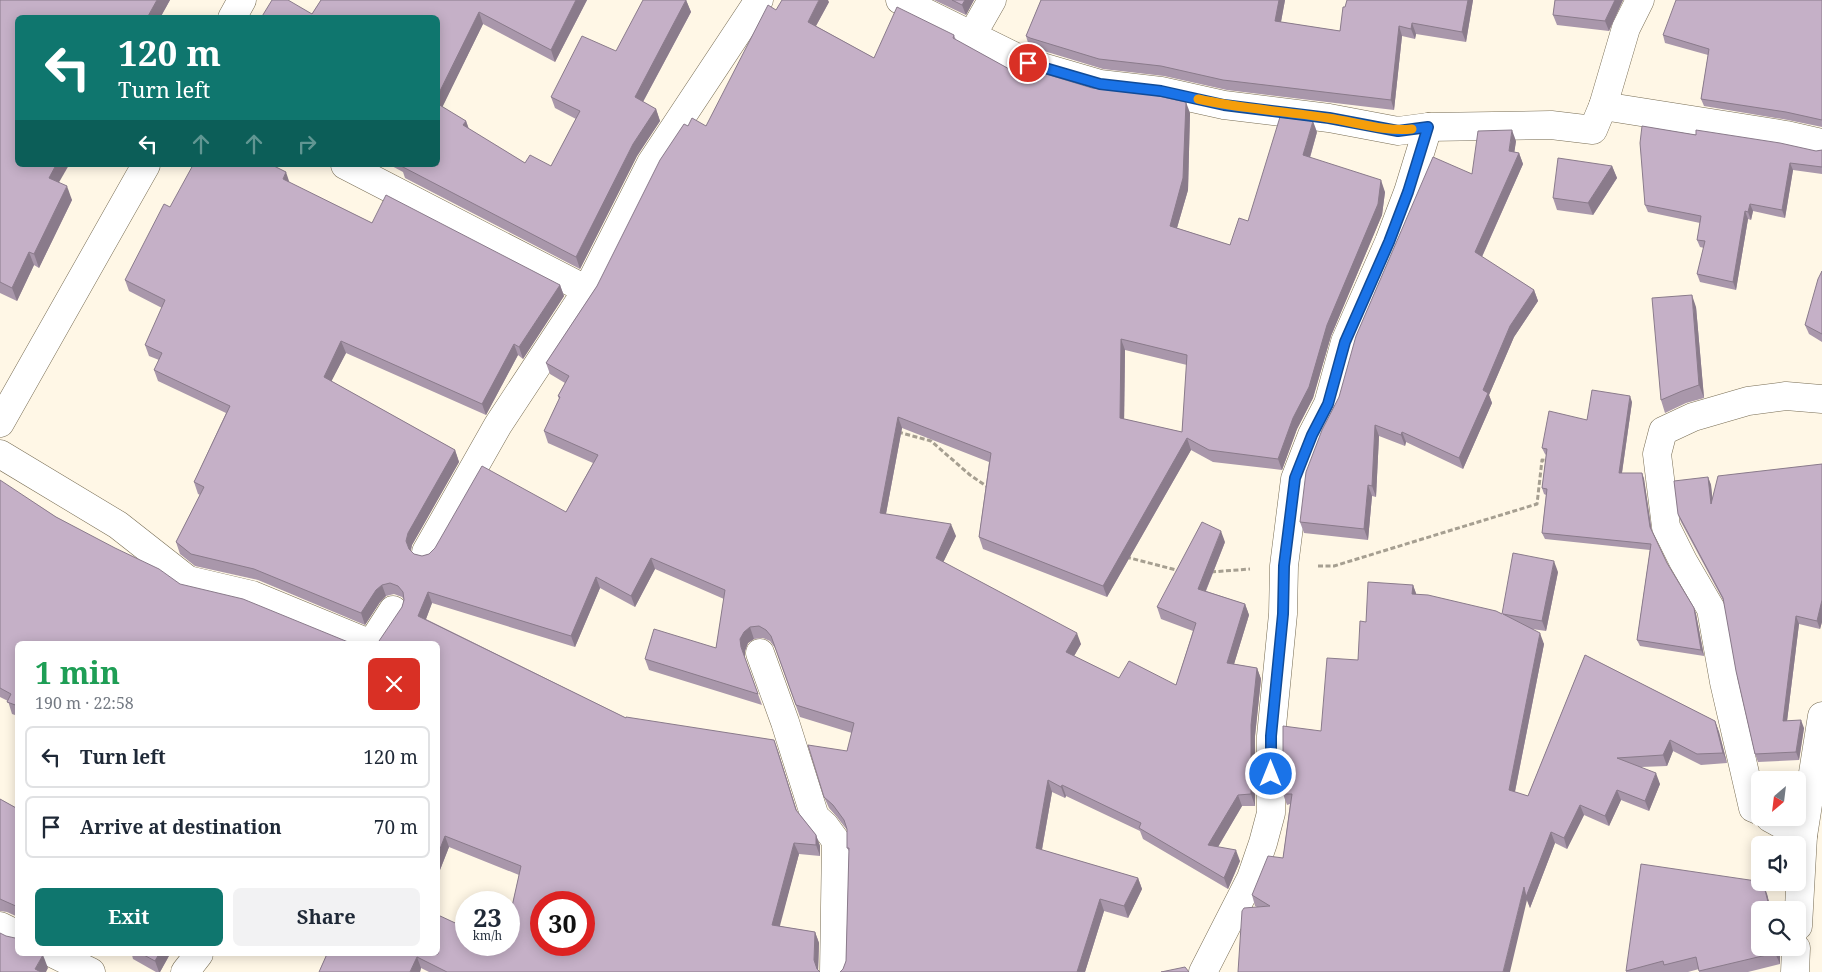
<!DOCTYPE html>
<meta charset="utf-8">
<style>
body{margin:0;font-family:"Noto Serif",serif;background:#f2f2f3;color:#1f2937;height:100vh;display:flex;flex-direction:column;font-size:19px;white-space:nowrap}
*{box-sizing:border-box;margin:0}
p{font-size:16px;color:#747a83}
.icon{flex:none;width:28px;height:28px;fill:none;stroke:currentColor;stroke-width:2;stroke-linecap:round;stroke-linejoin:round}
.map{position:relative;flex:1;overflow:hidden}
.sheet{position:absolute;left:15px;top:641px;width:425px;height:315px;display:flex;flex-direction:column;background:#fff;border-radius:8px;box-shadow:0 2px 12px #0003}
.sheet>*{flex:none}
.top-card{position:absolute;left:15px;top:15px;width:425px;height:152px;border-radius:8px;box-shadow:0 2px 12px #0003;background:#0f766e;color:#fff;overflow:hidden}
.needle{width:32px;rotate:208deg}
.tools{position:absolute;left:1751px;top:771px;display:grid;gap:10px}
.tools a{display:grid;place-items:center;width:55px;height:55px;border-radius:8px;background:#fff;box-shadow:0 2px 12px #0003;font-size:25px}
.speed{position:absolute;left:455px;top:891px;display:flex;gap:10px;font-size:25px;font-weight:700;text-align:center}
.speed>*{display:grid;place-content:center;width:65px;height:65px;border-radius:50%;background:#fff;box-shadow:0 2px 12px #0003;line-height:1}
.speed small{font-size:12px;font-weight:400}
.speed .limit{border:8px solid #d22;background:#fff;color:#111}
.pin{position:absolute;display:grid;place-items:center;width:42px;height:42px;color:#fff;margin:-21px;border:2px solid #fff;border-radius:50%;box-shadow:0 1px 5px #0007}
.me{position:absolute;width:55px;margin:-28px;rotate:0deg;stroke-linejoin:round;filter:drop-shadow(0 0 4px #0008)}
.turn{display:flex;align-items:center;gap:18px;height:105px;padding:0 20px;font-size:22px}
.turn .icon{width:65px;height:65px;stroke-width:2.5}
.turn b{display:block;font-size:35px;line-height:42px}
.lanes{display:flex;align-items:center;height:48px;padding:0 20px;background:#0003;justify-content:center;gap:25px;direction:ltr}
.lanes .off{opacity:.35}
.round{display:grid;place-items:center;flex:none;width:52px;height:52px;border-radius:8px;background:#f2f2f3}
.headline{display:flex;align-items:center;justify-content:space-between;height:85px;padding:0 20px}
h1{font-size:30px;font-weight:700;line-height:38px;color:#1e9e55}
.cta{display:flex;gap:10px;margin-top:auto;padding:10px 20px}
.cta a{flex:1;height:58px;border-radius:8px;background:#0f766e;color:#fff;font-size:20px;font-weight:700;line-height:58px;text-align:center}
.cta a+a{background:#f2f2f3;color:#1f2937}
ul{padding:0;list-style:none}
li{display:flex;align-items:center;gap:15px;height:62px;margin:0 10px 8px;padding:0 10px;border:2px solid #e0e1e3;border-radius:8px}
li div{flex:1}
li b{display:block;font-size:19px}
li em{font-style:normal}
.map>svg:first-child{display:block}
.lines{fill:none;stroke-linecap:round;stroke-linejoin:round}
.minor-casing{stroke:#786d54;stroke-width:29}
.path{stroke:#a69f91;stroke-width:3;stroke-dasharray:5 2.5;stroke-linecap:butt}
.minor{stroke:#fff;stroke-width:28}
.wall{fill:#a997ab;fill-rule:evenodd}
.shaded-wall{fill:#8a7b8b}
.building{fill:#c5b0c7;stroke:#8a7b8b;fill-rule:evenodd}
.route-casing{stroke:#114b97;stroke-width:12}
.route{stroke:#1a73e8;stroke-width:9}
.slow{stroke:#f59e0b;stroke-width:9}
</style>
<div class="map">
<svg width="1822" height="972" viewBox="0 0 1822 972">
<rect width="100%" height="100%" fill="#fff7e6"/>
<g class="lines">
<g class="minor-casing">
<g id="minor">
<path d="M900 0 1028 63 1100 84 1161 91 1224 105 1329 118 1398 131 1428 127 1551 125 1593 130 1603 106 1626 28 1640 0"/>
<path d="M232 18 242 0"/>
<path d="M972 35 992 0"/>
<path d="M1603 106 1786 135 1822 143"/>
<path d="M345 165 587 290"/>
<path d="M0 423 146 165"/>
<path d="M0 454 118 525 188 580 252 595 371 644"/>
<path d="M426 552 498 425 587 290 651 163 759 0"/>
<path d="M371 644 393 610"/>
<path d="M760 653 785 722 815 817 825 826 836 841 834 972"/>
<path d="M1760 811 1753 808 1724 682 1711 609 1683 561 1666 527 1657 454 1663 431 1693 417 1748 401 1786 396 1822 399"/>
<path d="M1770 818 1803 836"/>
<path d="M0 926 18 935"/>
<path d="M1798 926 1803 836 1822 716"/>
<path d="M54 954 91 972"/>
<path d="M185 972 199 954"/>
<path d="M1203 972 1251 878 1263 843 1271 813V736L1283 614 1284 566 1295 479 1312 435 1328 404 1345 342 1389 242 1408 192 1428 127"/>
<path d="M1795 972 1796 948"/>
</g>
</g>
<g class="path">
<path d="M898 432 931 441 970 475 989 488"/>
<path d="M1126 557 1180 571"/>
<path d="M1318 566H1334L1537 504 1542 460 1549 461"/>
<path d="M1211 572 1250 569"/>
</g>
<use href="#minor" class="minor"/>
</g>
<g class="wall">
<path d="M0 0H170L160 18H18L59 182 72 200 39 268 34 265 17 301 0 293Z"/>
<path d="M321 0H587L555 62 483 24 442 107 466 121 469 129 525 163 551 166 576 119 555 108 551 97 616 51 686 0 691 12 643 102 656 109 660 121 637 156 580 269 405 178 403 172 390 165H438L312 14Z"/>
<path d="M934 0H974L966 15Z"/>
<path d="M1041 0H1285L1281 22 1340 31 1347 0H1473L1466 42 1416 34 1415 39 1402 36 1394 110 1227 90 1164 76 1103 69 1034 48 1029 46 1026 36Z"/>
<path d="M1555 0H1623L1609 31 1557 25 1553 15Z"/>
<path d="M1822 0V127L1788 120 1704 106 1701 99 1708 55 1665 43 1663 35Z"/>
<path d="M829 2 816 26 874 58 954 35 956 40 1011 70 1092 88 1190 113 1188 190 1177 228 1230 245 1317 132 1310 158 1385 192 1382 215 1331 336 1313 398 1297 429 1282 470 1213 462 1191 450 1107 597 983 549 979 537 989 462 902 428 886 514 956 536 943 562 1081 644 1074 656 1119 678 1176 685 1193 631 1161 619 1157 607 1225 542 1206 591 1245 604 1249 615 1234 664 1257 668 1261 679 1255 736V806H1242L1218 847 1240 861 1228 889 1143 839 1140 831 1066 796 1065 798 1052 792 1042 850 1138 878 1142 889 1128 918 1104 911 1085 972H840L843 969 846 961 849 851 847 848V830L837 817 829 808 824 797 847 751 852 733 800 717 775 648 770 641 763 638 754 639 748 643 745 651V658L762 705 649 670 645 659 716 648 724 599 655 569 635 607 600 588 575 647 432 603 426 619 626 718 774 740 797 811 816 835 820 846V856L799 854 779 926 815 932 819 943 818 971 820 972H429L421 968 420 972H319L326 956 322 954H438L503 946 519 875 449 847 438 875V644L402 607 404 600 402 597 394 594 386 596 380 602 365 625 258 580 195 566 180 554 176 542 200 495 198 494 194 482 226 413 158 381 154 370 159 360 149 356 145 345 162 308 129 291 125 280 170 207 290 183 372 223 560 285 564 296 523 359 518 355 486 415 346 353 331 381 455 450 459 462 412 545 411 551 414 554 422 556 429 554 566 512 593 463 548 443 544 431 559 399 558 396 565 383 550 374 546 363 597 286 688 126H706L776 10ZM1125 350 1187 365 1182 432 1124 419Z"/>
<path d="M1696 135 1816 151 1822 150V174L1793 170 1785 218 1753 211 1751 220 1748 219 1736 290 1700 282 1697 274 1704 248 1700 247 1697 240 1700 223 1648 212 1645 205Z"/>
<path d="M1516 141 1514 152 1519 153 1523 164 1482 257 1534 290 1538 301 1514 337 1489 395 1492 403 1463 469 1406 442 1405 446 1379 436 1376 497 1372 496 1368 540 1304 533 1300 522 1472 174Z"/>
<path d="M1612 166 1617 178 1593 215 1557 210 1553 198Z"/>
<path d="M1822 271V342L1809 334 1805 325Z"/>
<path d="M1696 307 1704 398 1686 403 1665 413 1661 400Z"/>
<path d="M1632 402 1622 473H1642L1644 479 1652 531 1667 563 1694 608 1696 614 1704 656 1640 646 1637 640 1650 550 1545 539 1542 533 1546 495 1544 494 1542 488 1546 455 1545 454 1542 448 1587 420Z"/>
<path d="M1822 464V622L1820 629 1799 624 1787 721 1804 728 1799 760 1758 762 1755 754 1724 602 1681 522 1678 514 1708 477 1711 485 1712 498Z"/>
<path d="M0 481 56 517 180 584 18 644V716L12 714 8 701 0 697Z"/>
<path d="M1558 572 1546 631 1532 629 1544 644 1515 792 1528 796 1585 655 1715 721 1719 732 1727 763 1701 765 1673 751 1667 766 1641 767 1660 784 1649 811 1621 800 1609 826 1584 815 1567 849 1555 843 1530 908 1527 900 1257 907 1255 906 1252 895 1283 858 1290 804 1287 805 1283 794 1321 731 1358 660 1366 622 1413 585 1416 594 1502 614Z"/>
<path d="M0 799 18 809V917L7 912 0 911Z"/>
<path d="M1767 894 1780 948V964L1748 972H1699V969L1688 972H1626V971Z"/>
<path d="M130 954H170L160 972H156L133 959 132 955Z"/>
</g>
<g class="shaded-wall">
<path d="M157 0H170L160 18H147Z"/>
<path d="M576 0H587L555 62 551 50Z"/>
<path d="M686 0 691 12 639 109 635 97Z"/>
<path d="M819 0H828L829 2 812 33 808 22Z"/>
<path d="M965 0H974L966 15 962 5Z"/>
<path d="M1279 0H1285L1279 32 1275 21Z"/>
<path d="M1468 0H1473L1466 42 1462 32Z"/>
<path d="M1615 0H1623L1609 31 1605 21Z"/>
<path d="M479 12 483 24 439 114 438 111V95Z"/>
<path d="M1412 23 1416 34 1415 39 1411 29Z"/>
<path d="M1399 26 1402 36 1394 110 1391 100Z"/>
<path d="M1186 102 1190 113 1188 190 1174 238 1170 226Z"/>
<path d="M656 109 660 121 637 156 580 269 576 257 633 144Z"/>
<path d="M466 121 470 133 463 125Z"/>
<path d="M1313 121 1317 132 1307 167 1303 155Z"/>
<path d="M1512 130 1516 141 1513 162 1509 151Z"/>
<path d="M1519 153 1523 164 1479 263 1475 252Z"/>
<path d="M1790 163 1793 170 1785 218 1782 210Z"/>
<path d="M56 165H69L54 191 49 178Z"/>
<path d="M1612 166 1617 178 1593 215 1588 203Z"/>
<path d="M286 172 290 184 283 179Z"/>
<path d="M1381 180 1385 192 1382 215 1331 336 1313 398 1297 429 1282 470 1278 459 1327 325Z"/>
<path d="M67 186 72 200 39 268 34 254Z"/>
<path d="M1750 204 1753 211 1751 220 1748 212Z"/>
<path d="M1745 211 1748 219 1736 290 1733 282Z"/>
<path d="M29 252 34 265 17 301 12 288Z"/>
<path d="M560 285 564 296 523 359 519 347Z"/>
<path d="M1534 290 1538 301 1514 337 1489 395 1492 403 1463 469 1459 458 1483 390 1510 326Z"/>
<path d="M1692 295 1696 307 1704 398 1699 385Z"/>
<path d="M1121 339 1125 350 1124 429 1120 418Z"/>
<path d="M341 341 346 353 328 388 324 377Z"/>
<path d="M514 344 518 355 486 415 482 404Z"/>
<path d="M1630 396 1632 402 1621 479 1619 473Z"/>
<path d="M898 417 902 428 884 524 880 513Z"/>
<path d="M1375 425 1379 436 1376 497 1372 486Z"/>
<path d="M1402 432 1406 442 1405 446 1401 435Z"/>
<path d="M1187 438 1191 450 1107 597 1103 586Z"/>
<path d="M455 450 459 462 412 545 410 553 413 560 406 541 408 533Z"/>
<path d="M1642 473 1644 479 1652 534 1650 527Z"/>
<path d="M1708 477 1711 485 1714 513 1711 504Z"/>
<path d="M1368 485 1372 496 1368 540 1364 529Z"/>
<path d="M951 524 956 536 940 569 936 558Z"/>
<path d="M1221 531 1225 542 1202 600 1198 589Z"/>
<path d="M651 558 655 569 635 607 631 596Z"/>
<path d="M1554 561 1558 572 1546 631 1542 621Z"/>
<path d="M596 577 600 588 575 647 571 636Z"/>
<path d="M382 585 386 596 380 602 365 625 361 613 376 590Z"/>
<path d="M1413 585 1417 596 1412 594Z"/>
<path d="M428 592 432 603 423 627 418 616Z"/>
<path d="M1822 600V622L1820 629 1817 621Z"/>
<path d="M1245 604 1249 615 1231 674 1227 663Z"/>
<path d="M1694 608 1696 614 1704 656 1701 650Z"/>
<path d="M1796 616 1799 624 1786 729 1783 721Z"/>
<path d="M750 627 754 639 748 643 745 651V658L741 647 740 639 744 632Z"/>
<path d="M1077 633 1081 644 1070 663 1066 652Z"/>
<path d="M1540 633 1544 644 1513 801 1509 790Z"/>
<path d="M1257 668 1261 679 1255 736V806L1251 794V725Z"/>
<path d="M1801 720 1804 728 1799 760 1796 752Z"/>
<path d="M1715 721 1719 732 1727 763 1723 753Z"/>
<path d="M774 740 778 751 800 822 796 810Z"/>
<path d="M1670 740 1673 751 1667 766 1663 755Z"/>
<path d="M1656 773 1660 784 1649 811 1645 801Z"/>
<path d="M1048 780 1052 792 1040 860 1036 848Z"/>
<path d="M1062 785 1066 796 1065 798 1061 787Z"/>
<path d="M1617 790 1621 800 1609 826 1605 816Z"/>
<path d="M1238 795 1242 806 1212 857 1208 845Z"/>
<path d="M1580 805 1584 815 1567 849 1564 838Z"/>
<path d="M1551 832 1555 843 1530 908 1527 900 1510 972H1503L1524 887Z"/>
<path d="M816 835 820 846V856L816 845Z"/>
<path d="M445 836 449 847 438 875V854Z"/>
<path d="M794 843 799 854 777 937 772 925Z"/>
<path d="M1236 850 1240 861 1228 889 1224 878Z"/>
<path d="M1138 878 1142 889 1128 918 1124 906Z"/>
<path d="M1763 882 1767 894 1771 910H1770Z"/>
<path d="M1100 899 1104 911 1085 972H1077Z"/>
<path d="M815 932 819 943 818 972 814 960Z"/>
<path d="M1776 948H1780V964L1775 953Z"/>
<path d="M159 954H170L160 972H159L155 961Z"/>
<path d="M43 955 48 968 46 972H36L35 969Z"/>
<path d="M417 957 421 968 420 972H410Z"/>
</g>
<g class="building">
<path d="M0 0H157L147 18H18V165H56L49 178 67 186 34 254 29 252 12 288 0 282Z"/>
<path d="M272 0H288L312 14 321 0H576L551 50 479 12 438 95V18H261Z"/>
<path d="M643 0H686L635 97 656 109 633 144 576 257 401 166V165H438V104L466 121 463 125 525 163 530 155 551 166 580 111 551 97 582 36 616 51Z"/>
<path d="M782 0H819L808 22 874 58 897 7 954 35 953 38 1011 70 1013 64 1092 88 1154 95 1186 102 1183 178 1170 226 1230 245 1239 218 1248 221 1280 117 1313 121 1303 155 1381 180 1378 204 1327 325 1309 387 1293 418 1278 459 1209 450 1187 438 1103 586 979 537 991 453 898 417 880 513 951 524 936 558 1077 633 1066 652 1119 678 1129 661 1176 685 1196 623 1157 607 1202 522 1221 531 1198 589 1245 604 1227 663 1257 668 1251 725V794L1238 795 1208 845 1236 850 1224 878 1139 828 1141 823 1062 785 1061 787 1048 780 1036 848 1138 878 1124 906 1100 899 1077 972H840L843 969 846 961 849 848H847V829L844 820 833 805 824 797 808 745 847 751 854 723 796 705 771 636 766 630 759 626 750 627 744 632 740 639 741 647 758 694 645 659 654 629 716 648 725 590 651 558 631 596 596 577 571 636 428 592 418 616 626 718V717L774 740 796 810 816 835V845L794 843 772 925 815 932 814 960 817 969 820 972H447L417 957 410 972H319L327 954H438V915L466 928V945H501L503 946V945H509V920L521 866 445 836 438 854V644H377L402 607 404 600 403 592 398 586 390 583 382 585 376 590 361 613 254 569 191 554 176 542 204 487 194 482 230 406 154 370 162 353 145 345 165 300 125 280 164 204 170 207 193 165H272L286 172 283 179 372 223 386 195 560 285 519 347 514 344 482 404 341 341 324 377 455 450 408 533 406 541 409 549 414 554 422 556 429 554 435 548 482 466 566 512 598 455 544 431 560 397 558 396 569 376 546 363 597 286 660 160 684 124 688 126 692 118 706 126 768 5 776 10ZM1121 339 1187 355 1182 432 1120 418ZM541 902H584V945H541Z"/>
<path d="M952 0H965L962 5Z"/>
<path d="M1041 0H1279L1275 21 1340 31 1343 7H1345L1347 0H1468L1462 32 1412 23 1411 29 1399 26 1391 100 1223 80 1161 66 1099 59 1030 38 1026 36Z"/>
<path d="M1555 0H1615L1605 21 1553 15Z"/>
<path d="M1676 0H1822V120L1786 112 1701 99 1709 49 1663 35Z"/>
<path d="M1642 126 1696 135V130L1780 143 1816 151 1822 150V167L1790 163 1782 210 1750 204 1748 212 1745 211 1733 282 1697 274 1705 241 1697 240 1701 216 1645 205 1640 143Z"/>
<path d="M1512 130 1509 151 1519 153 1475 252 1534 290 1510 326 1483 390 1488 393 1459 458 1402 432 1401 435 1375 425 1372 486 1368 485 1364 529 1300 522 1306 472 1322 430 1339 397 1356 336 1433 157 1472 174 1478 131Z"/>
<path d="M1558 158 1612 166 1588 203 1553 198Z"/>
<path d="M1822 271V334L1805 325 1818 279Z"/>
<path d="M1692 295 1699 385 1682 391 1661 400 1652 298Z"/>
<path d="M1592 390 1630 396 1619 473H1642L1650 527 1667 563 1694 608 1701 650 1637 640 1651 544 1542 533 1547 489 1542 488 1547 449 1542 448 1549 411 1587 420Z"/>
<path d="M1822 464V600L1817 621 1796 616 1783 721 1801 720 1796 752 1755 754 1736 671 1723 598 1678 514 1674 481 1708 477 1711 504 1718 476Z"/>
<path d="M0 480 56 517 115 548 159 569 180 584 243 599 353 644H18V706L7 702 11 694 0 688Z"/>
<path d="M1513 553 1554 561 1542 621 1503 614 1540 633 1509 790 1528 796 1585 655 1715 721 1723 753 1697 754 1670 740 1663 755 1617 758 1656 773 1645 801 1617 790 1605 816 1580 805 1564 838 1551 832 1526 897 1524 887 1503 972H1238L1242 911 1244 908 1270 906 1252 895 1268 856 1283 858 1292 794H1283V726L1321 731 1327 658 1358 660 1360 621 1366 622 1368 582 1413 585 1412 594 1428 595 1496 611 1502 614Z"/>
<path d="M0 799 18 809V907L0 899Z"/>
<path d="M1641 864 1763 882 1770 910H1760V948H1776L1775 953 1699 971 1696 957 1664 965 1663 961 1626 971Z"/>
<path d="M0 933 6 936 15 938 18 937V954H41L43 955 35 969 41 972H0Z"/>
<path d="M142 954H159L155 961Z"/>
<path d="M1185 967 1189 972H1161Z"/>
</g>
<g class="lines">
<g class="route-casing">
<path id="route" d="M1028 63 1100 84 1161 91 1224 105 1329 118 1398 131 1428 127 1408 192 1389 242 1345 342 1328 404 1312 435 1295 478 1284 566 1283 614 1271 736V774"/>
</g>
<use href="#route" class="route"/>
<path class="slow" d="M1198 99C1241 109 1285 111 1328 118 1356 122 1384 132 1412 129"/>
</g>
</svg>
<div class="tools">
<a><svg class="needle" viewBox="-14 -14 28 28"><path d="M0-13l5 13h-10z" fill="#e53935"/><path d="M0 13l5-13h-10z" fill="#747a83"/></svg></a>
<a><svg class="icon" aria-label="sound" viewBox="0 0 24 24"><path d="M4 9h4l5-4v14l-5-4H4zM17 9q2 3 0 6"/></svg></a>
<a><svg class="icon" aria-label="search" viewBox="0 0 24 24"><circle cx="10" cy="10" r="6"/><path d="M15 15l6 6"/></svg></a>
</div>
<div class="speed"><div>23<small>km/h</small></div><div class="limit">30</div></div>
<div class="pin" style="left:1028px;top:63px;background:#d93025"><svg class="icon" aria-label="arrive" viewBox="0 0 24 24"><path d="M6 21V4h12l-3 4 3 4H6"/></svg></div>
<svg class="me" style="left:1271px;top:774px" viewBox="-20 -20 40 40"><circle r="17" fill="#1a73e8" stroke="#fff" stroke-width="3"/><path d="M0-11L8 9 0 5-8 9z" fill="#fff"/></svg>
<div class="top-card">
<div class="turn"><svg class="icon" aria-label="left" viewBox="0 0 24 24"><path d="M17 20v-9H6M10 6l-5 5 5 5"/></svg><div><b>120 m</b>Turn left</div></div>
<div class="lanes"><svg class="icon" aria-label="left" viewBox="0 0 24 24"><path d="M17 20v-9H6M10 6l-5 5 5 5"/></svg><svg class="icon off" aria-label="ahead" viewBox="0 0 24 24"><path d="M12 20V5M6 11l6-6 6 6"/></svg><svg class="icon off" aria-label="ahead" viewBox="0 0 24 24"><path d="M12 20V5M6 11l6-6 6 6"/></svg><svg class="icon off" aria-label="right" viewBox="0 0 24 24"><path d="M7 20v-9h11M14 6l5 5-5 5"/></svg></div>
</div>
<section class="sheet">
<div class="headline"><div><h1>1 min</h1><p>190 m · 22:58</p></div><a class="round" style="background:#d93025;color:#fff"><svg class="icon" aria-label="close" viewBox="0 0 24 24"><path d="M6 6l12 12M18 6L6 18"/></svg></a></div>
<ul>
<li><svg class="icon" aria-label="left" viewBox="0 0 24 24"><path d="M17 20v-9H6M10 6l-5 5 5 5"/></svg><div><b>Turn left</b></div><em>120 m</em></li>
<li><svg class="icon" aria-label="arrive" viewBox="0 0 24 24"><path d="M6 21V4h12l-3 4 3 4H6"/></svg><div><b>Arrive at destination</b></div><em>70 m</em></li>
</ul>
<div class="cta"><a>Exit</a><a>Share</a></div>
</section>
</div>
